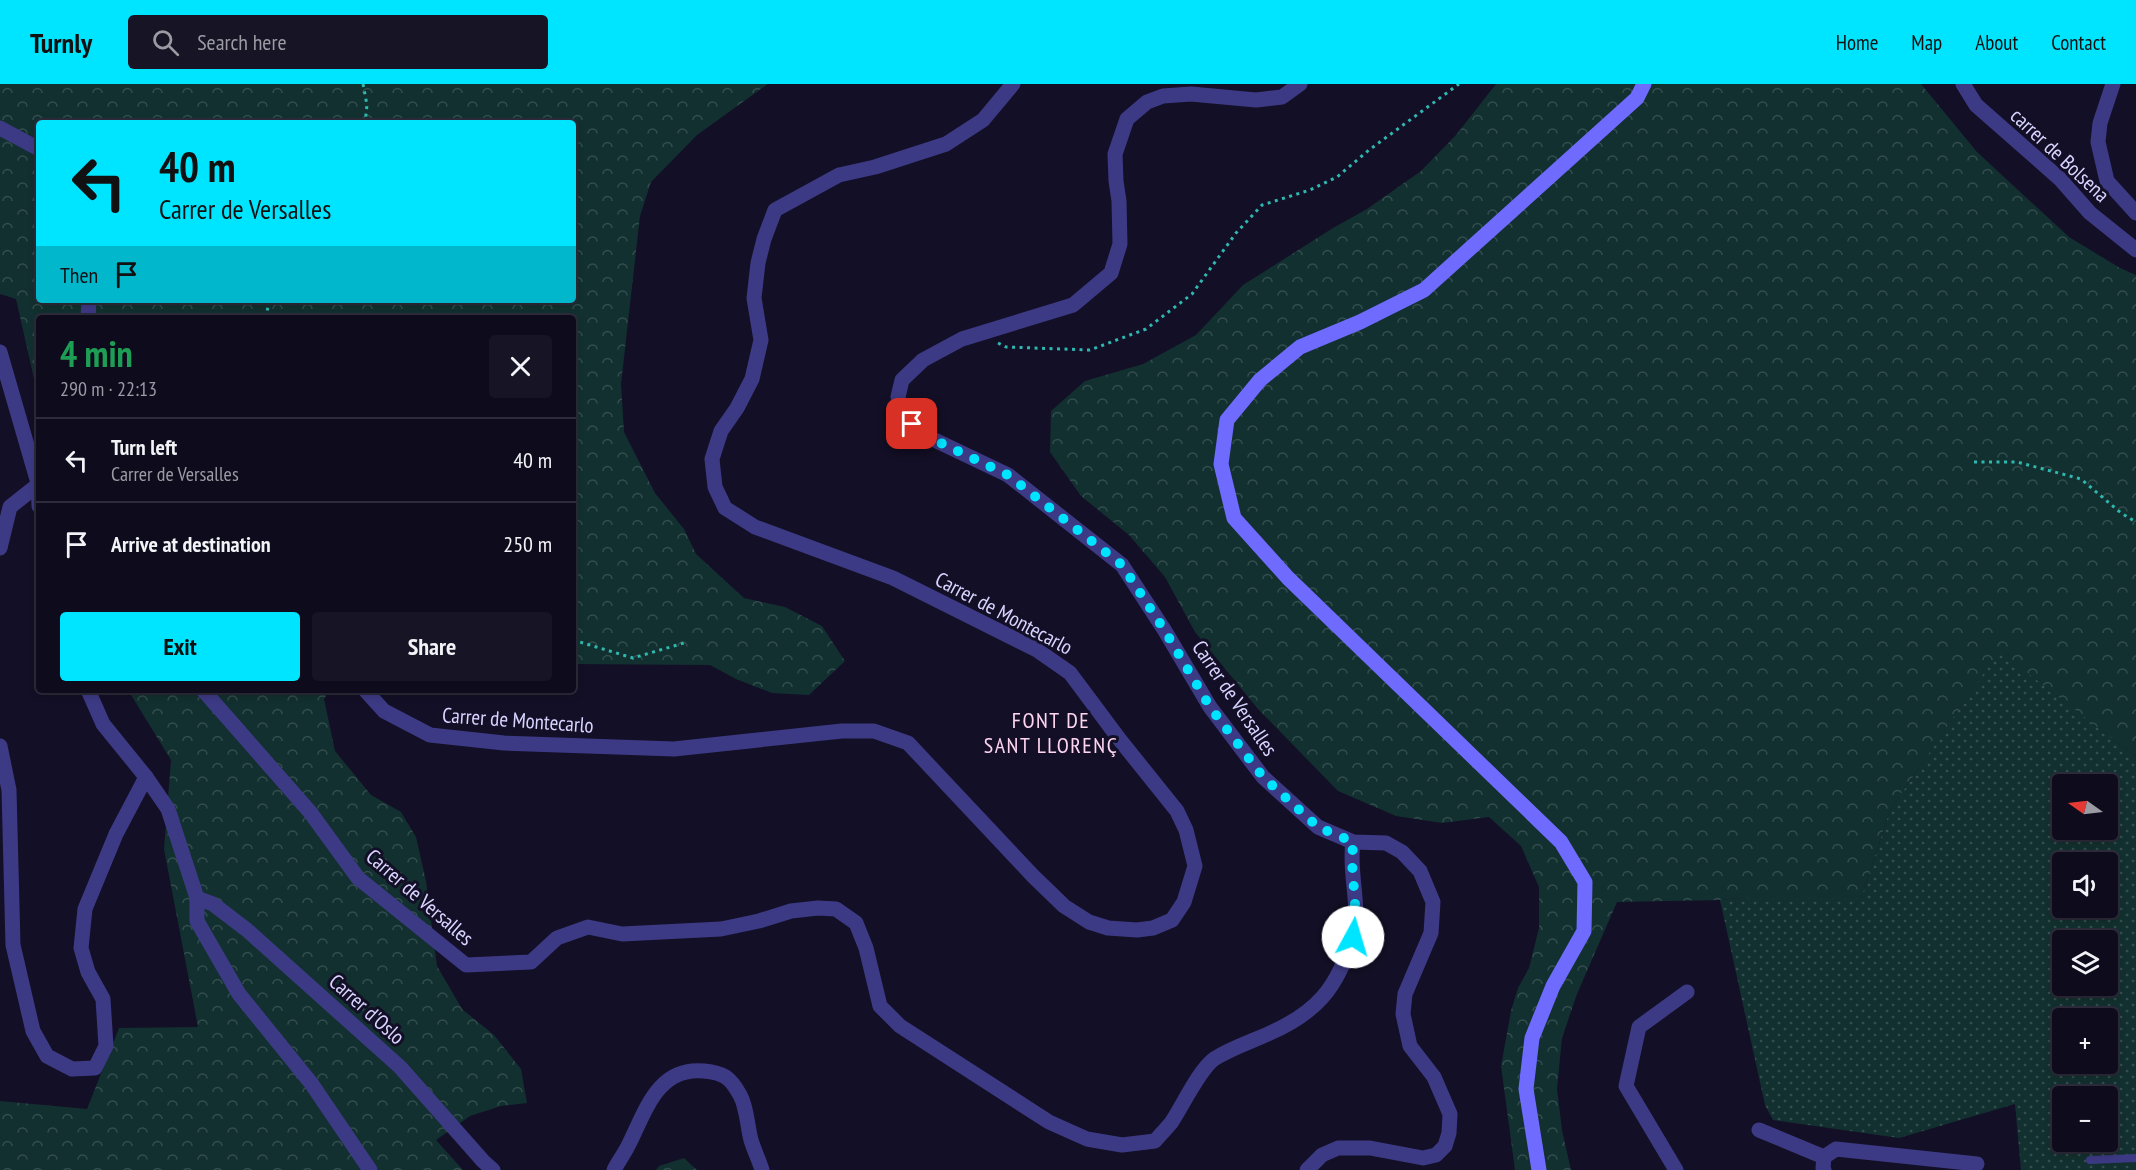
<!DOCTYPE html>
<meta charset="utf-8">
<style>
body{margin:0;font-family:"PT Sans Narrow",sans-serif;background:#171425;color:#f1f3f6;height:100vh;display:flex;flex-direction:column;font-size:22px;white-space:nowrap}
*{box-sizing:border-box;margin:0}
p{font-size:20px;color:#9b9ba3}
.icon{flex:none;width:33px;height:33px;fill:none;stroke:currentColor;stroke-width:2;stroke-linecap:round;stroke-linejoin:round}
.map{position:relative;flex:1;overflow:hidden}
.details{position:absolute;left:36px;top:231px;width:540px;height:378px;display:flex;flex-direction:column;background:#0e0b1c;border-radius:6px;box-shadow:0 3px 9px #0003,0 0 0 2px #2e2b3b}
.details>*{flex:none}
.guide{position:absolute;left:36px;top:36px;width:540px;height:183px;border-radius:6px;box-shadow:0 3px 9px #0003,0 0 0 2px #2e2b3b;background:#00e5ff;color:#111;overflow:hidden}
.needle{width:39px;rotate:284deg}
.tools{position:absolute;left:2052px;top:690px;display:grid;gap:12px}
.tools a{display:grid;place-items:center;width:66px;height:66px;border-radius:6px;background:#0e0b1c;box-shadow:0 3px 9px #0003,0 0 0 2px #2e2b3b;font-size:30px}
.pin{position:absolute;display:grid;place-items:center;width:51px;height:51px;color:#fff;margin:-26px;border-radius:12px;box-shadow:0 3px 9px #0006}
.me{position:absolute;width:66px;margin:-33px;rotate:6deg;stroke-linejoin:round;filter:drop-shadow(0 0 4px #0008)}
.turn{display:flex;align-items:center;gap:21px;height:126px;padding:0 24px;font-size:27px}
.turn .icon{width:78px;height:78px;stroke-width:2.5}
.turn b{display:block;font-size:42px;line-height:51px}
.then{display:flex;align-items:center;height:57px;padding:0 24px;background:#0003;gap:12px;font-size:22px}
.round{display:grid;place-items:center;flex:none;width:63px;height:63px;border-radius:6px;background:#171425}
.summary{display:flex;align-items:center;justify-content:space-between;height:102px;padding:0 24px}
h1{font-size:36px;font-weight:700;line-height:45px;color:#1e9e55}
.action{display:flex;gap:12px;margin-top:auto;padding:12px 24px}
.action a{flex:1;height:69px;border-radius:6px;background:#00e5ff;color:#111;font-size:24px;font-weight:700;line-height:69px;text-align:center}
.action a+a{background:#171425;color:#f1f3f6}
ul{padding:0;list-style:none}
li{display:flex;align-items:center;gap:18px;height:84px;padding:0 24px;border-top:2px solid #2e2b3b}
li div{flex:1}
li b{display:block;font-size:22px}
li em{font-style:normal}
header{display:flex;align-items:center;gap:36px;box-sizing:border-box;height:84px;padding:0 30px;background:#00e5ff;color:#111}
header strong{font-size:28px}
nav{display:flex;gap:33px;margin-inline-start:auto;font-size:21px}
.search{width:420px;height:54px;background:#171425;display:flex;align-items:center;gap:15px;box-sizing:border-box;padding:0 21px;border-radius:6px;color:#9b9ba3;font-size:22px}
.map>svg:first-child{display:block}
.grass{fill:url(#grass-dots);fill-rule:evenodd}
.forest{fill:url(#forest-crowns);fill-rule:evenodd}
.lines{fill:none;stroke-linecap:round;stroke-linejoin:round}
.path{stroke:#2fb8b0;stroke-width:3;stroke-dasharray:3 4.5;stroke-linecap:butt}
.service{stroke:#3d3a85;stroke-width:8}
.minor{stroke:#3d3a85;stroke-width:15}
.secondary{stroke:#6f6bff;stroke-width:15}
.route{stroke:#00e5ff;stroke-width:10;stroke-dasharray:0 18}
.labels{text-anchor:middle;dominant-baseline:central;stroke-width:6;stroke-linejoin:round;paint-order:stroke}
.street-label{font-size:21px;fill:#d9d4ff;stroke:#130f26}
.neighbourhood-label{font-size:22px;letter-spacing:1.5px;fill:#ffd6f0;stroke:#130f26}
</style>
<header>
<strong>Turnly</strong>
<div class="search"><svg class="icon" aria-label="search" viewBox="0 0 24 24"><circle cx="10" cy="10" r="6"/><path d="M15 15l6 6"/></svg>Search here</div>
<nav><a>Home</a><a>Map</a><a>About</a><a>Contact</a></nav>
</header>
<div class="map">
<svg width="2136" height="1086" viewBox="0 0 2136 1086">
<defs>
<pattern id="grass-dots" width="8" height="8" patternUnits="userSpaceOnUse" patternTransform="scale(1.5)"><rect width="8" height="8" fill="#12302f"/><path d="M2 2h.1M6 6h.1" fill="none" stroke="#344d4e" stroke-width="1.8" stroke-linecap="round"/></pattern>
<pattern id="forest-crowns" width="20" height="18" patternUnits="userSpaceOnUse" patternTransform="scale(1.5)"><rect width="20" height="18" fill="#12302f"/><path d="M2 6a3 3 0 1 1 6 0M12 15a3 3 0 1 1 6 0" fill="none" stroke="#344d4e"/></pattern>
</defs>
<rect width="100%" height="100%" fill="#130f26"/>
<path class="grass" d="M1999 566 2136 673V1086H2021L2015 1020 1899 1054 1773 1036 1765 1021 1720 816 1740 814H1861L1890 726ZM2062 700H2108V746H2062ZM2062 778H2108V824H2062ZM2062 856H2108V902H2062ZM2062 934H2108V980H2062ZM2062 1012H2108V1058H2062Z"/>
<g class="forest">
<path d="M0 0H768L697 51 651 98 640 132 621 300 624 348 655 409 684 445 696 470 744 514 785 523 822 542 845 577 809 611 772 609 736 595 710 581 573 580V234H39V317L16 215 0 210ZM39 39H573V216H39Z"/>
<path d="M1496 0H1921L1977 68 2069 153 2120 184 2136 191V673L1999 567 1890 726 1861 814H1740L1720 816 1617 818 1577 910 1562 954 1557 1005 1562 1046 1571 1086H1515L1501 982 1511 927 1518 904 1529 884 1539 844V803L1521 762 1489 733 1442 739 1396 732 1338 707 1258 625 1195 548 1165 493 1129 451 1081 412 1050 368 1051 327 1085 297 1143 280 1196 251 1243 201 1333 144 1367 125 1421 87 1456 51Z"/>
<path d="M128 606H330L324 615 335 667 371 711 401 728 416 753 426 797 437 882 462 925 494 951 521 985 527 1019 501 1022 470 1032 436 1056 463 1086H0V1017L87 1025 119 944 198 943 164 765 171 676Z"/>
<path d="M684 1074 697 1086H656L659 1082Z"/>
</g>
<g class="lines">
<g class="path">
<path d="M363 0 367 21 365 39"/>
<path d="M266 234 269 216"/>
<path d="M998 259 1006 263 1090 266 1146 245 1192 210 1236 149 1262 121 1310 106 1337 93 1369 66 1459 0"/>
<path d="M1974 378H2017L2081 395 2121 429 2136 438"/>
<path d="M573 556 633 574 684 559"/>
</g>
<path class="service" d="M2090 1076 2136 1074"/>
<g class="minor">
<path d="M1300 0 1282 13 1256 16 1191 10 1163 12 1147 18 1127 35 1115 70 1116 97 1119 117 1120 160 1111 189 1073 221 962 255 923 276 902 296 898 313 902 330 922 350 1008 391 1122 481 1165 547 1210 623 1263 693 1318 743 1353 758 1386 759 1402 768 1420 787 1433 818 1431 849 1405 910 1403 930 1410 962 1434 993 1450 1030 1449 1049 1445 1062 1436 1071 1423 1074 1370 1064H1338L1322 1071 1307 1086"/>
<path d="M1963 0 1976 21 2060 95 2090 129 2136 166"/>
<path d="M2113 0 2100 39 2098 58 2107 97 2136 129"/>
<path d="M0 44 39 65"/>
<path d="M88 234 89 216"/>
<path d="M0 268 38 399 39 422"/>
<path d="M0 464 10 423 39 400"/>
<path d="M88 606 103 640 146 693 168 725 197 814V837L239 910 311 999 370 1086"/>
<path d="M203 606 310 728 358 794 466 881 531 878 557 854 588 843 622 850 721 845 759 837 791 827 818 824 836 825 856 839 866 864 880 922 900 942 1049 1038 1087 1055 1122 1061 1155 1057C1160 1051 1166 1045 1171 1039 1182 1023 1199 986 1214 975 1231 964 1250 958 1268 950 1316 929 1338 904 1352 854 1362 822 1348 790 1353 758"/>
<path d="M365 606 384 627 430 651 504 659 674 665 842 647H874L908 659 1033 792 1064 822 1089 838 1108 844 1137 846 1153 844 1172 836 1184 818 1195 782 1186 746 1177 727 1120 656 1070 589 1037 566 893 494 755 443 725 424 715 403 712 375 721 347 737 324 752 295 761 256 754 214 758 179 764 155 775 126 839 91 875 83 946 60 983 36 1013 0"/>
<path d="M0 662 9 706 13 861 33 947 47 972 72 985 95 984 106 962 103 915 88 888 81 864 85 825 116 750 146 693"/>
<path d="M197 814 213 820 247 846 400 983 483 1077 493 1086"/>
<path d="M1759 1046 1824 1073"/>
<path d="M614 1086C618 1078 624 1070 628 1062 645 1029 657 982 704 987 724 989 730 993 740 1011 747 1023 747 1041 751 1056 754 1066 759 1076 762 1086"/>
<path d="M1676 1086 1626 1002 1639 943 1687 908"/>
<path d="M1824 1086 1823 1084 1824 1073 1836 1065 1977 1080"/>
</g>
<path class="secondary" d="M1539 1086 1526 1005 1532 954 1553 902 1584 847 1585 798 1561 758 1288 494 1234 434 1221 380 1227 336 1260 296 1300 263 1360 238 1424 206 1637 14 1644 0"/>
</g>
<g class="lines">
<path class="route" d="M912 340 922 350 1008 391 1122 481 1165 547 1210 623 1263 693 1318 743 1353 758 1352 778 1356 834 1353 853"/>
</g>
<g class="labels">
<g class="street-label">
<text transform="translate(2060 71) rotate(43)">carrer de Bolsena</text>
<text transform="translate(1004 529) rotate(28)">Carrer de Montecarlo</text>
<text transform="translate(1235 614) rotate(56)">Carrer de Versalles</text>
<text transform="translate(518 636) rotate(4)">Carrer de Montecarlo</text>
<text transform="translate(420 813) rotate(41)">Carrer de Versalles</text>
<text transform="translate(367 925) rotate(42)">Carrer d'Oslo</text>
</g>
<g class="neighbourhood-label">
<text x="1051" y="636">FONT DE<tspan x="1051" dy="25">SANT LLORENÇ</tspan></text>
</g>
</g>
</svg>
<div class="tools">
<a><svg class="needle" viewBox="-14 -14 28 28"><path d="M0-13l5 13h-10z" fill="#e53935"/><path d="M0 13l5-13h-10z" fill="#9b9ba3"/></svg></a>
<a><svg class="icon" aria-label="sound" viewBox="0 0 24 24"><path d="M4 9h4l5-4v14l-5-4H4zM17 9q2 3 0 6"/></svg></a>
<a><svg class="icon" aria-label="layers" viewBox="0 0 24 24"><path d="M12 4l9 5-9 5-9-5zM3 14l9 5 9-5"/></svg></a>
<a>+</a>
<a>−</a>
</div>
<div class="pin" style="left:912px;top:340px;background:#d93025"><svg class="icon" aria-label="arrive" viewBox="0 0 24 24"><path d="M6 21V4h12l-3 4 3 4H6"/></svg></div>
<svg class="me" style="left:1353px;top:853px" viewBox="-20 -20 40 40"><circle r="19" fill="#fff"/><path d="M0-13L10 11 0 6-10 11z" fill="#00e5ff"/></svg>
<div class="guide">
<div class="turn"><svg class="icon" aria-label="left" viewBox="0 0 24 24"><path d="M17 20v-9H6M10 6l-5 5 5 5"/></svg><div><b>40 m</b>Carrer de Versalles</div></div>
<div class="then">Then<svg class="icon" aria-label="arrive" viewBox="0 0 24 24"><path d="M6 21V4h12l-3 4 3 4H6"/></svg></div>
</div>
<section class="details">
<div class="summary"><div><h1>4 min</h1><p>290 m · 22:13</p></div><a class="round"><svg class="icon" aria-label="close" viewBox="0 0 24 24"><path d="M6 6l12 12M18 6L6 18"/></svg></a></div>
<ul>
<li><svg class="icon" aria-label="left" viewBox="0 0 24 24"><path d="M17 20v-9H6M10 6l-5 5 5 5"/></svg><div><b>Turn left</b><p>Carrer de Versalles</p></div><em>40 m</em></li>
<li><svg class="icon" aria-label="arrive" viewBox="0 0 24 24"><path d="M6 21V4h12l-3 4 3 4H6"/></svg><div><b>Arrive at destination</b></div><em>250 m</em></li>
</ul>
<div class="action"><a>Exit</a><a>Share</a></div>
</section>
</div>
